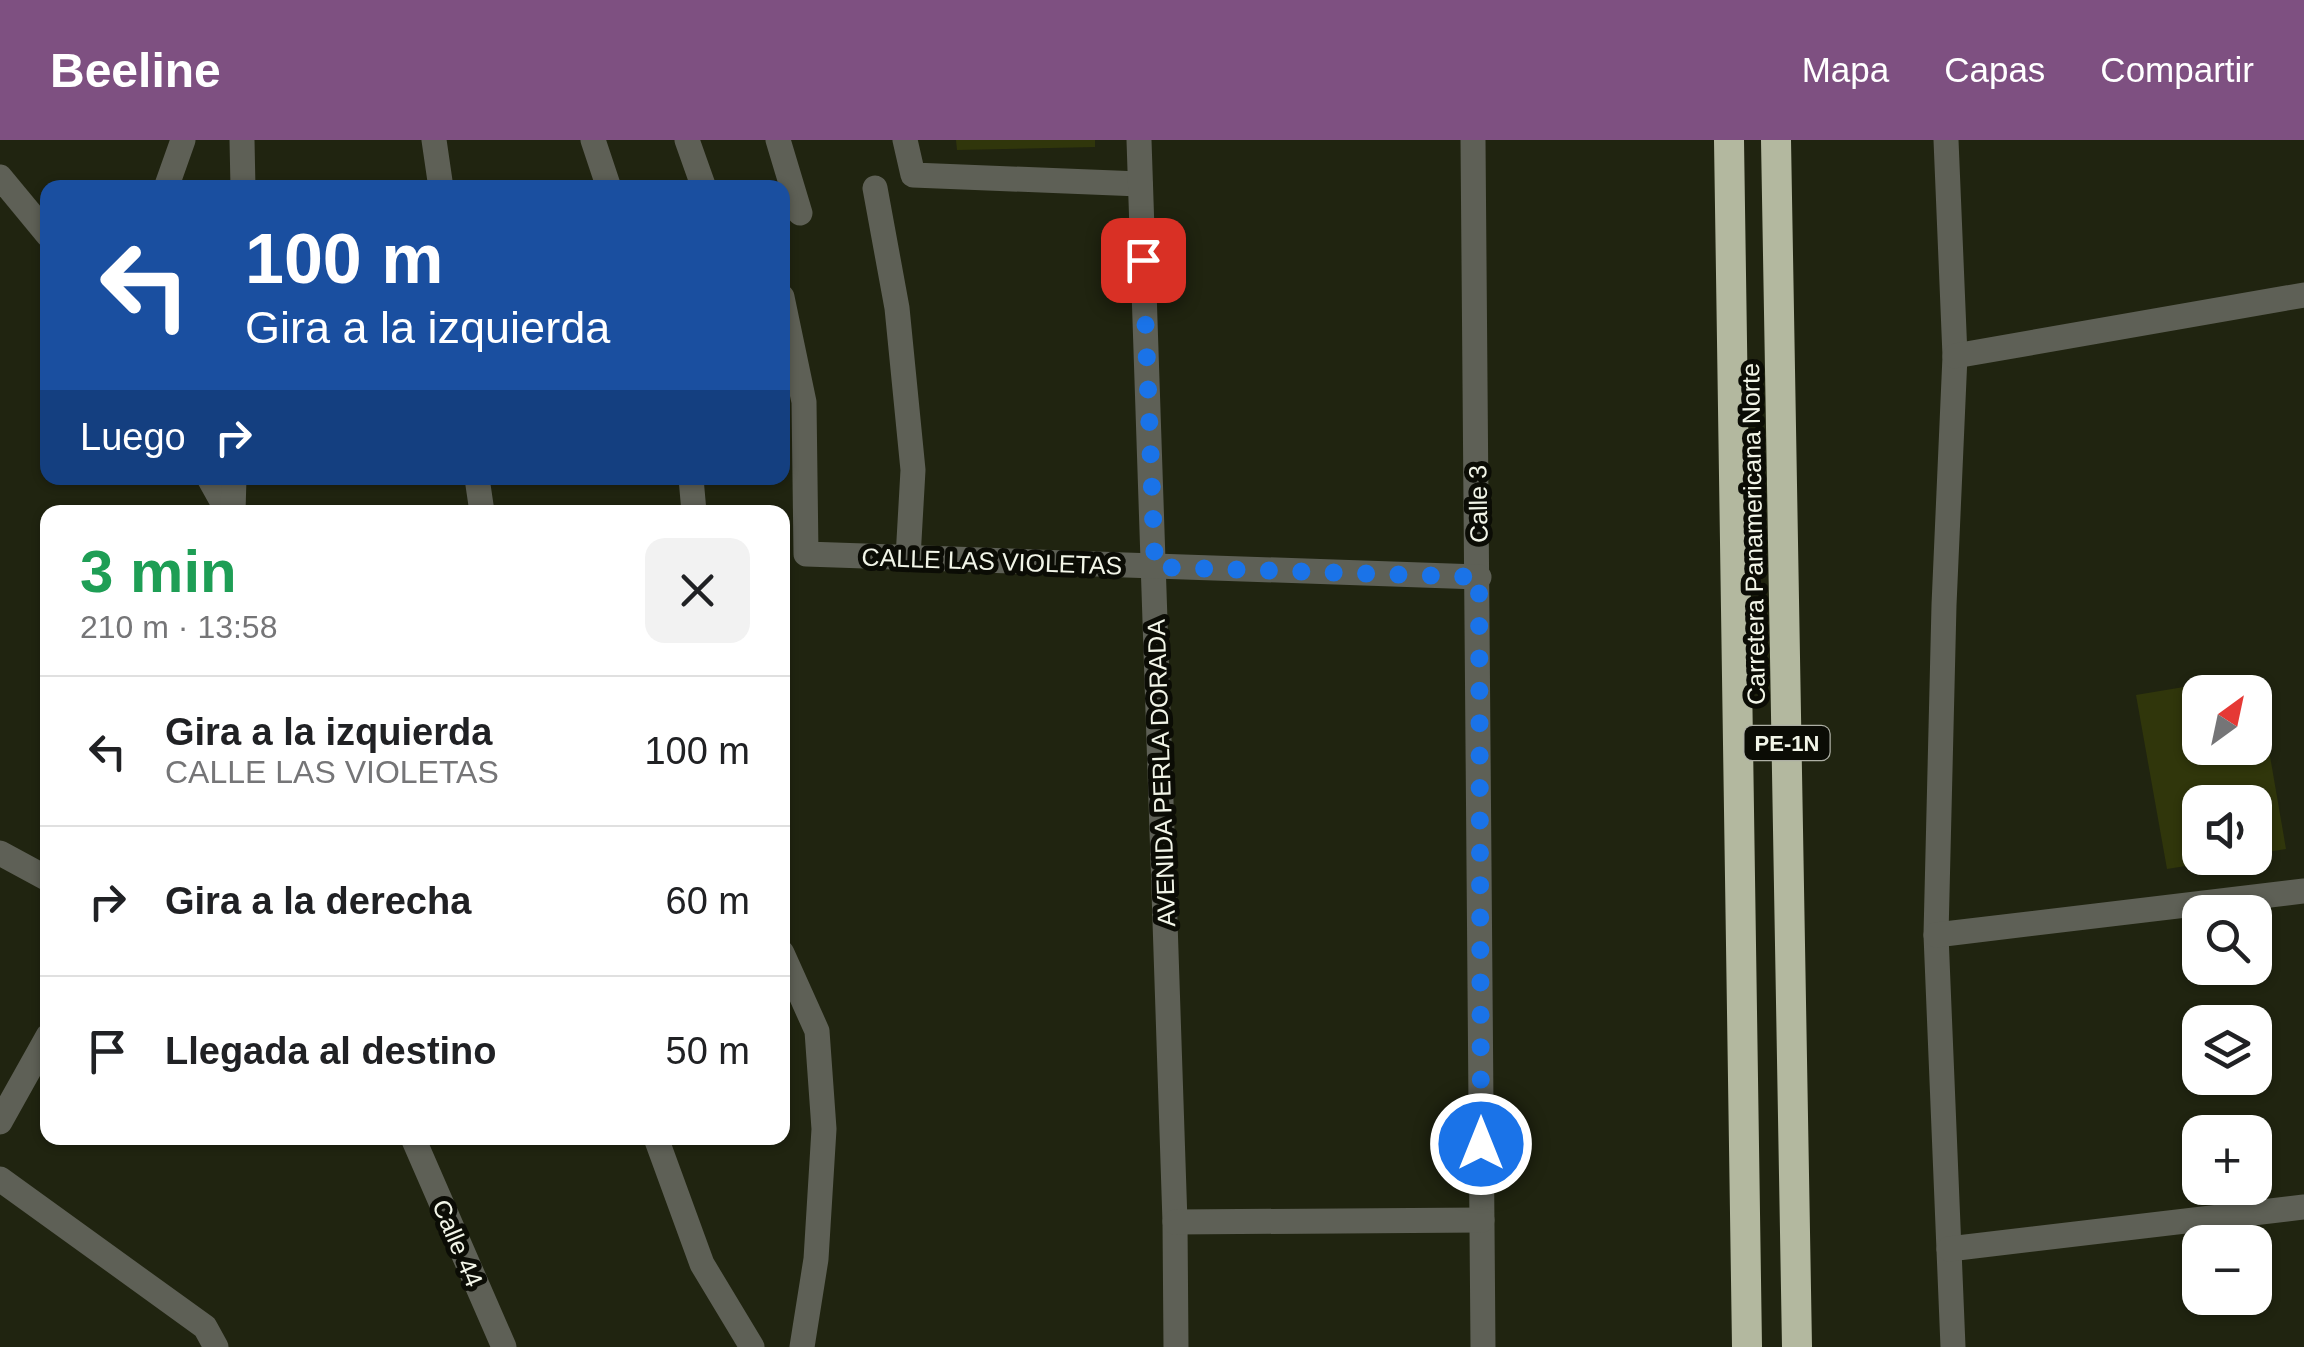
<!DOCTYPE html>
<html lang="es">
<meta charset="utf-8">
<style>
body{margin:0;font-family:Helvetica,sans-serif;background:#f2f2f2;color:#202124;height:100vh;display:flex;flex-direction:column;font-size:38px;white-space:nowrap}
*{box-sizing:border-box;margin:0}
p{font-size:32px;color:#757577}
.icon{flex:none;width:55px;height:55px;fill:none;stroke:currentColor;stroke-width:2;stroke-linecap:round;stroke-linejoin:round}
.map{position:relative;flex:1;overflow:hidden}
.details{position:absolute;left:40px;top:365px;width:750px;height:640px;display:flex;flex-direction:column;background:#fff;border-radius:20px;box-shadow:0 2px 8px #0004}
.details>*{flex:none}
.banner{position:absolute;left:40px;top:40px;width:750px;height:305px;border-radius:20px;box-shadow:0 2px 8px #0004;background:#1a4fa0;color:#fff;overflow:hidden}
.needle{width:65px;rotate:33deg}
.buttons{position:absolute;left:2182px;top:535px;display:grid;gap:20px}
.buttons a{display:grid;place-items:center;width:90px;height:90px;border-radius:20px;background:#fff;box-shadow:0 2px 8px #0004;font-size:50px}
.pin{position:absolute;display:grid;place-items:center;width:85px;height:85px;color:#fff;margin:-42px;border-radius:20px;box-shadow:0 5px 15px #0006}
.me{position:absolute;width:110px;margin:-55px;rotate:0deg;stroke-linejoin:round;filter:drop-shadow(0 0 8px #0008)}
.turn{display:flex;align-items:center;gap:35px;height:210px;padding:0 40px;font-size:45px}
.turn .icon{width:130px;height:130px;stroke-width:2.5}
.turn b{display:block;font-size:70px;line-height:85px}
.then{display:flex;align-items:center;height:95px;padding:0 40px;background:#0003;gap:20px;font-size:38px}
.round{display:grid;place-items:center;flex:none;width:105px;height:105px;border-radius:20px;background:#f2f2f2}
.head{display:flex;align-items:center;justify-content:space-between;height:170px;padding:0 40px}
h1{font-size:60px;font-weight:600;line-height:75px;color:#1e9e55}
ul{padding:0;list-style:none}
li{display:flex;align-items:center;gap:30px;height:150px;padding:0 40px;border-top:2px solid #e0e0e0}
li div{flex:1}
li b{display:block;font-size:38px}
li em{font-style:normal}
header{display:flex;align-items:center;gap:60px;box-sizing:border-box;height:140px;padding:0 50px;background:#7e5081;color:#fff}
header strong{font-size:48px}
nav{display:flex;gap:55px;margin-inline-start:auto;font-size:35px}
.map>svg:first-child{display:block}
.green{fill:#30360b;fill-rule:evenodd}
.lines{fill:none;stroke-linecap:round;stroke-linejoin:round}
.minor{stroke:#5e6056;stroke-width:25}
.highway{stroke:#b3b89f;stroke-width:30}
.route{stroke:#1a73e8;stroke-width:18;stroke-dasharray:0 32.4}
.labels{text-anchor:middle;dominant-baseline:central;stroke-width:10;stroke-linejoin:round;paint-order:stroke}
.shield{fill:#0b0c05;stroke:#adafa4;stroke-width:2.5}
.shield-label{font-size:22px;font-weight:bold;fill:#f2f5e8}
.street-label{font-size:25px;fill:#f2f5e8;stroke:#0b0c05}
</style>
<header>
<strong>Beeline</strong>
<nav><a>Mapa</a><a>Capas</a><a>Compartir</a></nav>
</header>
<div class="map">
<svg width="2304" height="1207" viewBox="0 0 2304 1207">
<rect width="100%" height="100%" fill="#202410"/>
<g class="green">
<path d="M956 0H1095V7L957 10Z"/>
<path d="M2256 535 2286 709 2255 714V662H2200V718H2235L2167 729 2136 555ZM2200 552H2255V608H2200Z"/>
</g>
<g class="lines">
<g class="minor">
<path d="M242 0 243 48"/>
<path d="M434 0 441 48"/>
<path d="M593 0 609 48"/>
<path d="M687 0 704 48"/>
<path d="M778 0 800 73"/>
<path d="M905 0 913 35 1140 44"/>
<path d="M1139 0 1175 1082 1176 1207"/>
<path d="M1473 0 1483 1207"/>
<path d="M1946 0 1955 216 1944 465 1936 795 1953 1207"/>
<path d="M0 37 48 95"/>
<path d="M166 48 183 0"/>
<path d="M875 48 897 168 913 330 908 418"/>
<path d="M782 157 804 262 806 414 1479 437"/>
<path d="M1955 216 2304 155"/>
<path d="M209 338 228 372"/>
<path d="M477 338 482 372"/>
<path d="M691 338 694 372"/>
<path d="M233 372 234 338"/>
<path d="M0 713 48 739"/>
<path d="M1936 795 2304 751"/>
<path d="M782 813 817 891 824 989 816 1119 802 1207"/>
<path d="M0 982 48 896"/>
<path d="M413 998 504 1207"/>
<path d="M656 998 702 1124 752 1207"/>
<path d="M0 1039 205 1187 216 1207"/>
<path d="M1175 1082 1482 1080"/>
<path d="M1949 1109 2304 1067"/>
</g>
<g class="highway">
<path d="M1729 0 1747 1207"/>
<path d="M1776 0 1797 1207"/>
</g>
</g>
<g class="lines">
<path class="route" d="M1143 120 1155 427 1479 437 1481 1004"/>
</g>
<g class="labels">
<rect class="shield" x="1744.5" y="586" width="85" height="34" rx="8"/>
<g class="shield-label">
<text x="1787" y="603">PE-1N</text>
</g>
<g class="street-label">
<text transform="translate(1478 364) rotate(-91)">Calle 3</text>
<text transform="translate(1753 394) rotate(-91)">Carretera Panamericana Norte</text>
<text transform="translate(992 421) rotate(2)">CALLE LAS VIOLETAS</text>
<text transform="translate(1161 633) rotate(-92)">AVENIDA PERLA DORADA</text>
<text transform="translate(458 1103) rotate(67)">Calle 44</text>
</g>
</g>
</svg>
<div class="buttons">
<a><svg class="needle" viewBox="-14 -14 28 28"><path d="M0-13l5 13h-10z" fill="#e53935"/><path d="M0 13l5-13h-10z" fill="#757577"/></svg></a>
<a><svg class="icon" aria-label="sound" viewBox="0 0 24 24"><path d="M4 9h4l5-4v14l-5-4H4zM17 9q2 3 0 6"/></svg></a>
<a><svg class="icon" aria-label="search" viewBox="0 0 24 24"><circle cx="10" cy="10" r="6"/><path d="M15 15l6 6"/></svg></a>
<a><svg class="icon" aria-label="layers" viewBox="0 0 24 24"><path d="M12 4l9 5-9 5-9-5zM3 14l9 5 9-5"/></svg></a>
<a>+</a>
<a>−</a>
</div>
<div class="pin" style="left:1143px;top:120px;background:#d93025"><svg class="icon" aria-label="arrive" viewBox="0 0 24 24"><path d="M6 21V4h12l-3 4 3 4H6"/></svg></div>
<svg class="me" style="left:1481px;top:1004px" viewBox="-20 -20 40 40"><circle r="17" fill="#1a73e8" stroke="#fff" stroke-width="3"/><path d="M0-11L8 9 0 5-8 9z" fill="#fff"/></svg>
<div class="banner">
<div class="turn"><svg class="icon" aria-label="left" viewBox="0 0 24 24"><path d="M17 20v-9H6M10 6l-5 5 5 5"/></svg><div><b>100 m</b>Gira a la izquierda</div></div>
<div class="then">Luego<svg class="icon" aria-label="right" viewBox="0 0 24 24"><path d="M7 20v-9h11M14 6l5 5-5 5"/></svg></div>
</div>
<section class="details">
<div class="head"><div><h1>3 min</h1><p>210 m · 13:58</p></div><a class="round"><svg class="icon" aria-label="close" viewBox="0 0 24 24"><path d="M6 6l12 12M18 6L6 18"/></svg></a></div>
<ul>
<li><svg class="icon" aria-label="left" viewBox="0 0 24 24"><path d="M17 20v-9H6M10 6l-5 5 5 5"/></svg><div><b>Gira a la izquierda</b><p>CALLE LAS VIOLETAS</p></div><em>100 m</em></li>
<li><svg class="icon" aria-label="right" viewBox="0 0 24 24"><path d="M7 20v-9h11M14 6l5 5-5 5"/></svg><div><b>Gira a la derecha</b></div><em>60 m</em></li>
<li><svg class="icon" aria-label="arrive" viewBox="0 0 24 24"><path d="M6 21V4h12l-3 4 3 4H6"/></svg><div><b>Llegada al destino</b></div><em>50 m</em></li>
</ul>
</section>
</div>
